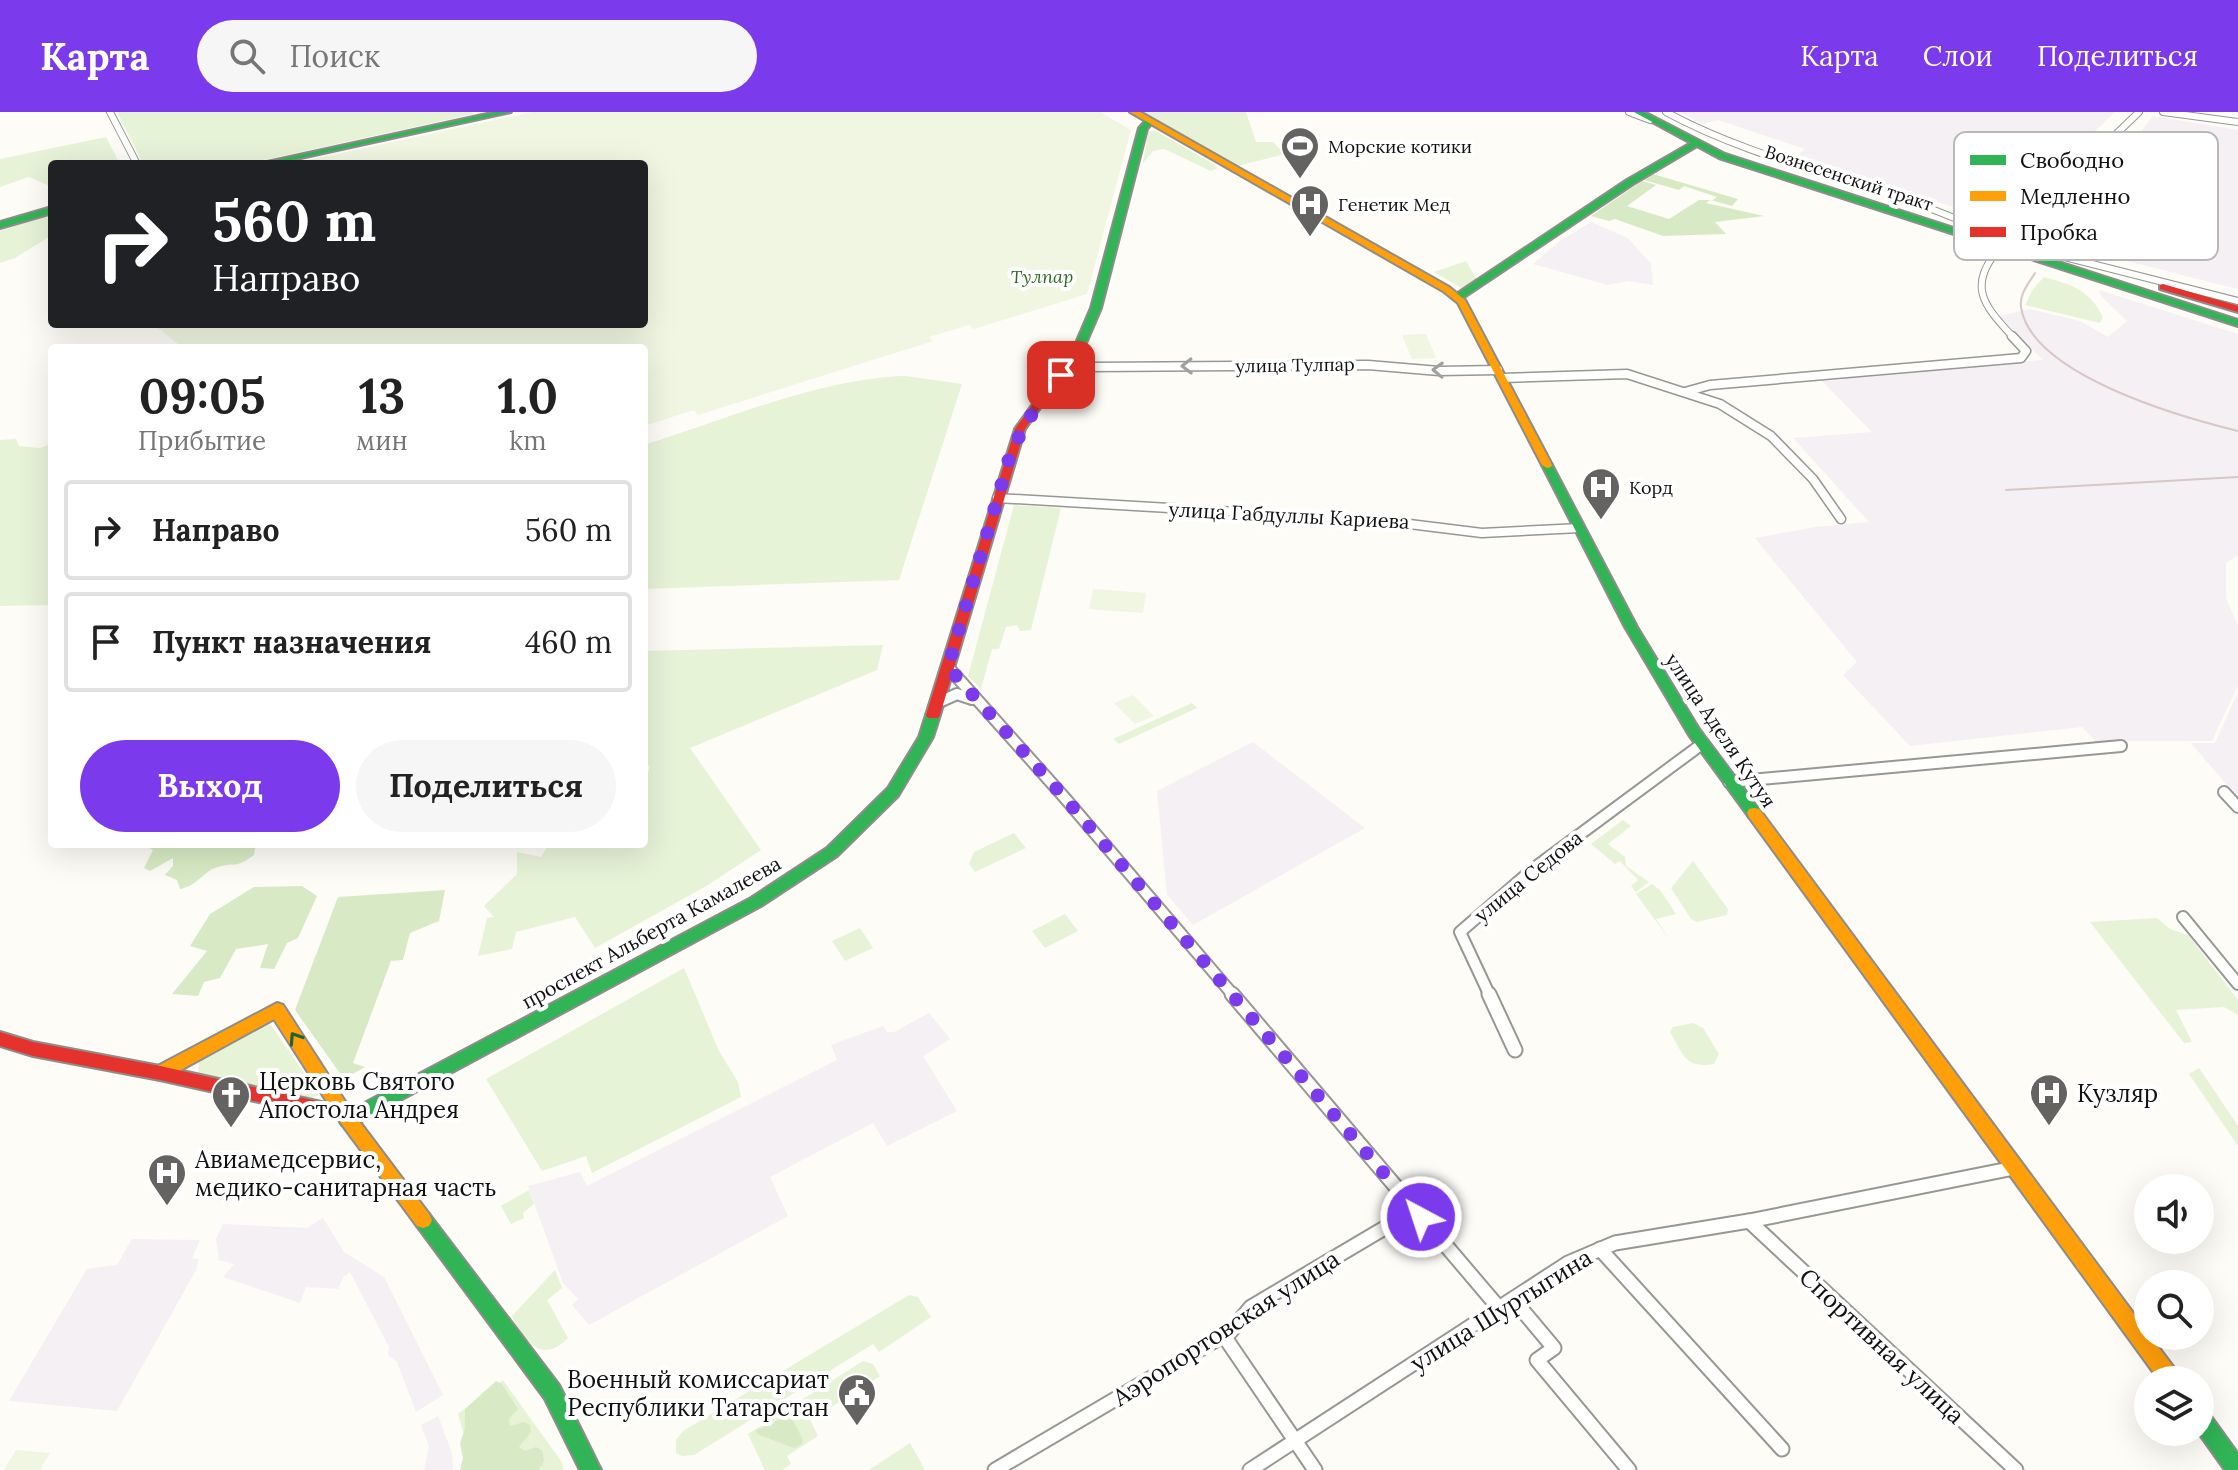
<!DOCTYPE html>
<html lang="ru">
<meta charset="utf-8">
<style>
body{margin:0;font-family:Lora,serif;background:#f6f6f6;color:#222;height:100vh;display:flex;flex-direction:column;font-size:30px;white-space:nowrap}
*{box-sizing:border-box;margin:0}
p{font-size:26px;color:#767676}
.icon{flex:none;width:44px;height:44px;fill:none;stroke:currentColor;stroke-width:2;stroke-linecap:round;stroke-linejoin:round}
.map{position:relative;flex:1;overflow:hidden}
.drawer{position:absolute;left:48px;top:232px;width:600px;height:504px;display:flex;flex-direction:column;background:#fff;border-radius:8px;box-shadow:0 8px 32px #0002}
.drawer>*{flex:none}
.top-card{position:absolute;left:48px;top:48px;width:600px;height:168px;border-radius:8px;box-shadow:0 8px 32px #0002;background:#202124;color:#fff;overflow:hidden}
.buttons{position:absolute;left:2134px;top:1062px;display:grid;gap:16px}
.buttons a{display:grid;place-items:center;width:80px;height:80px;border-radius:50%;background:#fff;box-shadow:0 8px 32px #0002;font-size:40px}
.pin{position:absolute;display:grid;place-items:center;width:68px;height:68px;color:#fff;margin:-34px;border-radius:16px;box-shadow:0 4px 12px #0006}
.me{position:absolute;width:88px;margin:-44px;rotate:320deg;stroke-linejoin:round;filter:drop-shadow(0 0 6px #0008)}
.turn{display:flex;align-items:center;gap:28px;height:168px;padding:0 32px;font-size:36px}
.turn .icon{width:104px;height:104px;stroke-width:2.5}
.turn b{display:block;font-size:56px;line-height:68px}
.eta{display:flex;justify-content:space-evenly;align-items:center;height:136px;text-align:center}
.eta b{font-size:48px;font-weight:700;line-height:56px}
.action{display:flex;gap:16px;margin-top:auto;padding:16px 32px}
.action a{flex:1;height:92px;border-radius:48px;background:#7c3aed;color:#fff;font-size:32px;font-weight:700;line-height:92px;text-align:center}
.action a+a{background:#f6f6f6;color:#222}
ul{padding:0;list-style:none}
li{display:flex;align-items:center;gap:24px;height:100px;margin:0 16px 12px;padding:0 16px;border:4px solid #e0e0e0;border-radius:8px}
li div{flex:1}
li b{display:block;font-size:30px}
li em{font-style:normal}
header{display:flex;align-items:center;gap:48px;box-sizing:border-box;height:112px;padding:0 40px;background:#7c3aed;color:#fff}
header strong{font-size:38px}
nav{display:flex;gap:44px;margin-inline-start:auto;font-size:28px}
.search{width:560px;height:72px;background:#f6f6f6;display:flex;align-items:center;gap:20px;box-sizing:border-box;padding:0 28px;border-radius:44px;color:#767676;font-size:30px}
.map>svg:first-child{display:block}
.industrial{fill:#f5f0f3}
.green{fill:#e7f3d7}
.forest{fill:#d8eac5}
.pitch{fill:#f0f6e1}
.lines{fill:none;stroke-linecap:round;stroke-linejoin:round}
.street-far3-casing{stroke:#979795;stroke-width:8}
.street-far2-casing{stroke:#979795;stroke-width:11}
.street-far1-casing{stroke:#979795;stroke-width:14}
.street-casing{stroke:#979795;stroke-width:17}
.fast-casing{stroke:#8e8d8b;stroke-width:4}
.slow-casing{stroke:#8e8d8b;stroke-width:4}
.jam-casing{stroke:#8e8d8b;stroke-width:4}
.street-far3{stroke:#fffffe;stroke-width:6}
.street-far2{stroke:#fffffe;stroke-width:8}
.street-far1{stroke:#fffffe;stroke-width:10}
.street{stroke:#fffffe;stroke-width:13}
.fast{fill:#30b455;fill-rule:evenodd}
.slow{fill:#ff9f0a;fill-rule:evenodd}
.jam{fill:#e5322d;fill-rule:evenodd}
.rail{stroke:#d9c6c7;stroke-width:2}
.oneway{stroke:#a0a09f}
.oneway2{stroke:#206233}
.route{stroke:#7c3aed;stroke-width:14;stroke-dasharray:0 25.2}
.labels{text-anchor:middle;dominant-baseline:central;stroke-width:8;stroke-linejoin:round;paint-order:stroke}
.far-poi-label{font-size:18px;fill:#111;stroke:#fff;text-anchor:start}
.far-street-label{font-size:18px;fill:#111;stroke:#fff}
.far-park-label{font-size:18px;font-style:italic;fill:#2f6b1f;stroke:#fff}
.street-label{font-size:20px;fill:#111;stroke:#fff}
.near-poi-label{font-size:24px;fill:#111;stroke:#fff;text-anchor:start}
.near-street-label{font-size:24px;fill:#111;stroke:#fff}
.key{fill:#fff;stroke:#b8b8b8;stroke-width:2}
.key-label{font-size:22px;fill:#111}
</style>
<header>
<strong>Карта</strong>
<div class="search"><svg class="icon" aria-label="search" viewBox="0 0 24 24"><circle cx="10" cy="10" r="6"/><path d="M15 15l6 6"/></svg>Поиск</div>
<nav><a>Карта</a><a>Слои</a><a>Поделиться</a></nav>
</header>
<div class="map">
<svg width="2238" height="1358" viewBox="0 0 2238 1358">
<rect width="100%" height="100%" fill="#fdfcf7"/>
<g class="industrial">
<path d="M1680 0H2115L2043 69 2008 112 1794 46 1805 37 1718 8 1702 12Z"/>
<path d="M2153 4 2238 18V177L2055 131Z"/>
<path d="M1591 110 1628 126 1651 152 1653 173 1628 169 1608 173 1533 152 1560 129Z"/>
<path d="M2099 178 2238 222V443L2226 451V486L2238 514V573L2212 629H2095L2082 615 1910 634 1843 563 1857 550 1755 426 1815 415 1869 410 1793 326 1872 320 1822 269 1843 268 1841 264 2043 248 1999 204 2030 197 2080 209 2108 225 2127 209 2101 184Z"/>
<path d="M2238 580V686L2191 631H2215Z"/>
<path d="M1253 630 1365 716 1193 813 1167 783 1157 679Z"/>
<path d="M929 901 950 927 923 944 957 999 887 1034 873 1011 770 1065 788 1104 589 1213 572 1193 578 1187 563 1171 528 1074 580 1060 587 1074 837 948 831 933 883 914 887 920H894Z"/>
<path d="M323 1106 344 1140 384 1165 443 1283 416 1300 397 1250 388 1243 389 1235 350 1160 344 1164 338 1177 306 1175 300 1191 223 1165 234 1152 219 1148 216 1127 223 1112 307 1116Z"/>
<path d="M132 1127 200 1128 192 1146 199 1147 196 1158 117 1299 9 1289 87 1157 117 1153Z"/>
<path d="M438 1304 452 1341 453 1358H424L429 1334 421 1313Z"/>
</g>
<g class="green">
<path d="M117 0H472L474 2 245 52H143Z"/>
<path d="M1143 0H1246L1256 30H1273L1285 42 1237 54Z"/>
<path d="M1154 18 1215 53 1217 56 1211 59 1164 37 1153 39 1143 51 1148 20Z"/>
<path d="M106 25 120 52H52V75L29 65 0 75V47Z"/>
<path d="M52 101V123L15 146 0 151V119Z"/>
<path d="M1466 149 1477 168 1461 176 1434 160Z"/>
<path d="M2044 165C2072 173 2089 177 2103 205L2100 211 2025 193 2033 177Z"/>
<path d="M905 264 962 272 899 468 644 477V333C724 308 822 266 905 264Z"/>
<path d="M16 327 19 334 40 336 52 332 50 377 52 493 0 494V328Z"/>
<path d="M1014 393 1061 396 1031 518 1020 519 1017 513 1006 515 999 537H992L981 577 968 564Z"/>
<path d="M883 533 877 558 690 636 761 738 708 773 595 836 575 805 516 820 512 837 478 844 487 806 494 805 484 794 517 762V740L541 745 549 732H644V675L650 654 644 653V539Z"/>
<path d="M1192 591 1197 596 1119 632 1113 627Z"/>
<path d="M1623 708 1631 714 1608 732 1625 745 1626 754 1649 770 1636 780 1631 774 1638 768 1620 749 1615 752 1591 732Z"/>
<path d="M1014 721 1026 736 975 760 969 752 974 740Z"/>
<path d="M1693 749 1728 797 1727 803 1697 810 1691 807 1671 776Z"/>
<path d="M1652 772 1660 778 1676 802 1656 807 1669 827 1636 782Z"/>
<path d="M1065 802 1078 819 1045 836 1032 819Z"/>
<path d="M2157 806 2170 817 2188 823 2238 888V903L2224 895 2176 898 2192 930 2184 931 2090 810Z"/>
<path d="M860 816 873 836 845 849 832 829Z"/>
<path d="M684 856 719 939 738 970 741 985 592 1061 586 1044 542 1059 486 967Z"/>
<path d="M263 911 271 913 319 983 309 987 198 962 199 944Z"/>
<path d="M1693 911 1703 916 1719 942 1714 952C1685 957 1683 942 1670 920L1673 915Z"/>
<path d="M2199 956 2238 1014V1034L2189 962Z"/>
<path d="M529 1078 534 1092 523 1101 524 1106 511 1112 501 1094Z"/>
<path d="M555 1158 562 1176 547 1188 568 1226C553 1241 540 1243 526 1226 520 1219 515 1213 512 1204Z"/>
<path d="M909 1183 918 1185 931 1205 879 1240 873 1232 694 1343 682 1344 676 1341V1328L683 1319Z"/>
<path d="M863 1249 873 1252 880 1264 827 1298 822 1289 806 1299 818 1324 787 1344 791 1352 782 1358H765L748 1322Z"/>
<path d="M503 1268 561 1349 564 1358H474L458 1302Z"/>
<path d="M910 1331 925 1358H869Z"/>
</g>
<g class="forest">
<path d="M1653 62 1738 87 1732 94 1710 88 1706 91 1764 104 1715 110 1726 122 1663 124 1615 107 1609 109 1591 104 1642 69 1656 73 1627 94 1669 107 1699 88H1713L1717 85 1684 74 1679 78 1644 68Z"/>
<path d="M143 732H256L254 743C233 758 237 749 218 755 203 759 198 774 180 777L177 768 165 763 173 754V746L150 759 144 756 153 738Z"/>
<path d="M302 774 317 784 298 826 287 831 274 857 260 856 268 832 236 837 220 866 204 870 198 884 172 882 207 839 190 834 210 802 254 775Z"/>
<path d="M445 778 439 809 410 821 403 848 391 849 353 951 365 955 344 967 295 898 338 785Z"/>
<path d="M496 1269 502 1272 518 1297 509 1307 510 1314 524 1310 530 1313 531 1320 519 1335 525 1339 536 1335 542 1338 544 1349 538 1358H460L463 1346 460 1331 465 1317V1297Z"/>
<path d="M787 1304H791L803 1328 802 1332 794 1336 757 1322 756 1318Z"/>
</g>
<g class="pitch">
<path d="M532 0H1100L1131 18 1087 182 974 217 969 213 929 225 933 229 698 303 694 298 644 314V236H183L153 212H644V52H291Z"/>
<path d="M1426 222 1436 246 1412 247 1402 223Z"/>
<path d="M1093 477 1146 481 1143 501 1089 497Z"/>
<path d="M1133 583 1154 604 1135 612 1114 591Z"/>
<path d="M16 1338 50 1341 40 1358H4Z"/>
</g>
<g class="lines">
<g class="street-far3-casing">
<g id="street-far3">
<path d="M110 0 137 52"/>
<path d="M1629 0 1650 8"/>
<path d="M1666 0C1769 56 1887 71 1992 123"/>
<path d="M2163 0 2238 10"/>
<path d="M2014 129 2085 52 2139 0"/>
<path d="M2002 133C1967 173 1981 191 2014 226"/>
<path d="M2057 143 2238 189"/>
</g>
</g>
<g class="street-far2-casing">
<g id="street-far2">
<path d="M1064 260 1091 255 1368 253 1439 259 1498 258"/>
<path d="M1502 266 1627 262 1720 292 1771 324 1813 367 1841 407"/>
<path d="M1685 280 1710 273 2021 246 2026 239 2012 224"/>
<path d="M997 386 1377 408 1482 421 1580 416"/>
</g>
</g>
<g class="street-far1-casing">
<g id="street-far1">
<path d="M948 555 1064 685 1234 884"/>
<path d="M937 591 957 582 972 587"/>
<path d="M1729 670 2121 634"/>
<path d="M2224 680 2238 695"/>
<path d="M2183 805 2238 872"/>
<path d="M1490 884 1460 820 1533 757 1702 632"/>
</g>
</g>
<g class="street-casing">
<g id="street">
<path d="M1232 882 1499 1196"/>
<path d="M1489 882 1515 938"/>
<path d="M1749 1109 2016 1358"/>
<path d="M1600 1137 1782 1337"/>
<path d="M1513 1187 1554 1236 1537 1248 1629 1358"/>
<path d="M1224 1224 1315 1358"/>
<path d="M995 1358 1231 1219 1251 1195 1415 1098"/>
<path d="M1250 1358 1568 1151 1615 1131 1749 1109 2014 1056"/>
</g>
</g>
<g class="fast-casing">
<g id="fast">
<path d="M496 0H511L273 52H258Z"/>
<path d="M1634 0H1644L1725 42 2238 208V214L1719 46 1697 34 1633 72 1461 187H1455V183L1627 68 1691 31Z"/>
<path d="M1147 7 1154 9 1147 17 1101 196 1086 231 1078 233 1076 231 1091 196 1139 16Z"/>
<path d="M52 95V101L0 116V110Z"/>
<path d="M1547 350 1552 353 1637 515 1699 617 1759 697 1761 701 1759 705H1749L1689 623 1625 515 1542 353Z"/>
<path d="M933 599 940 603 933 625 898 684 837 744 761 794 354 1013 348 1015 342 1013 339 1008 342 1003 751 786 827 736 888 676 919 625 926 603Z"/>
<path d="M423 1100 429 1102 559 1273 601 1358H580L545 1287 417 1114 414 1108 417 1102Z"/>
<path d="M2200 1296 2207 1299 2238 1342V1358H2225L2198 1320H2200Z"/>
</g>
</g>
<g class="slow-casing">
<g id="slow">
<path d="M1130 0H1140L1449 175 1465 188 1552 353 1551 355 1547 356 1542 353 1458 191 1443 179Z"/>
<path d="M1754 696 1759 697 2148 1221V1224H2150L2178 1261 2181 1268H2159L1749 705 1747 701 1749 697Z"/>
<path d="M277 891 283 893 350 997 429 1102 432 1108 429 1114 423 1116 417 1114 338 1007 274 907 166 966 160 968 154 966 152 961 154 956Z"/>
</g>
</g>
<g class="jam-casing">
<g id="jam">
<path d="M2163 172 2238 194V200L2160 177V173Z"/>
<path d="M1078 229 1086 231 1025 317 940 603 938 606H928L926 603 1015 317Z"/>
<path d="M0 920 33 930 160 954 344 995 350 997 353 1002 350 1007 344 1009 160 968 33 944 0 934Z"/>
</g>
</g>
<use href="#street-far3" class="street-far3"/>
<use href="#street-far2" class="street-far2"/>
<use href="#street-far1" class="street-far1"/>
<use href="#street" class="street"/>
<use href="#fast" class="fast"/>
<use href="#slow" class="slow"/>
<use href="#jam" class="jam"/>
<g class="rail">
<path d="M2063 132 2122 60"/>
<path d="M2035 161C2029 171 2019 182 2021 195 2031 263 2181 305 2238 319"/>
<path d="M2006 378 2238 365"/>
</g>
</g>
<defs><path id="oneway-chevron" d="M-2-3.5L2.5 0L-2 3.5" fill="none" stroke-width="1.6" stroke-linecap="round" stroke-linejoin="round" transform="scale(2)"/></defs>
<g class="oneway">
<use href="#oneway-chevron" transform="translate(1187 254) rotate(179)"/>
<use href="#oneway-chevron" transform="translate(1438 258) rotate(-178)"/>
</g>
<use class="oneway2" href="#oneway-chevron" transform="translate(295 926) rotate(-123)"/>
<g class="lines">
<path class="route" d="M1061 263C1039 290 1022 314 1009 347L948 555 1064 685 1421 1105"/>
</g>
<defs>
<g id="stadium-pin" transform="scale(2)"><path d="M0 17L-7.5 6A9.5 9.5 0 1 1 7.5 6Z" fill="#646362" stroke="#fff"/><path d="M0-5a6.5 5 0 1 0 0 10a6.5 5 0 1 0 0-10ZM-3.5-1.8h7v3.6h-7Z" fill="#fff"/></g>
<g id="hospital-pin" transform="scale(2)"><path d="M0 17L-7.5 6A9.5 9.5 0 1 1 7.5 6Z" fill="#646362" stroke="#fff"/><path d="M-5-5h3v3.5h4V-5h3V5h-3V1.5h-4V5h-3Z" fill="#fff"/></g>
<g id="church-pin" transform="scale(2)"><path d="M0 17L-7.5 6A9.5 9.5 0 1 1 7.5 6Z" fill="#646362" stroke="#fff"/><path d="M-1.2-6h2.4v3.5h3.3v2.4h-3.3V6h-2.4V-.1h-3.3v-2.4h3.3Z" fill="#fff"/></g>
<g id="civic-pin" transform="scale(2)"><path d="M0 17L-7.5 6A9.5 9.5 0 1 1 7.5 6Z" fill="#646362" stroke="#fff"/><path d="M-.6-6.5H3V-4.5H.6V-3L4-1V1h2V6H-6V1h2V-1L-.6-3ZM-1.2 2.5V6h2.4V2.5Z" fill="#fff"/></g>
</defs>
<g fill-rule="evenodd">
<use href="#stadium-pin" x="1300" y="34"/>
<use href="#hospital-pin" x="1310" y="92"/>
<use href="#hospital-pin" x="1601" y="375"/>
<use href="#hospital-pin" x="2049" y="981"/>
<use href="#church-pin" x="231" y="983"/>
<use href="#hospital-pin" x="167" y="1061"/>
<use href="#civic-pin" x="857" y="1281"/>
</g>
<g class="labels">
<g class="far-poi-label">
<text x="1328" y="34">Морские котики</text>
<text x="1338" y="92">Генетик Мед</text>
<text x="1629" y="375">Корд</text>
</g>
<g class="far-street-label">
<text transform="translate(1849 66) rotate(18)">Вознесенский тракт</text>
<text transform="translate(1295 253) rotate(-1)">улица Тулпар</text>
</g>
<g class="far-park-label">
<text x="1042" y="164">Тулпар</text>
</g>
<g class="street-label">
<text transform="translate(1289 403) rotate(3)">улица Габдуллы Кариева</text>
<text transform="translate(1721 618) rotate(56)">улица Аделя Кутуя</text>
<text transform="translate(1528 764) rotate(-39)">улица Седова</text>
<text transform="translate(651 820) rotate(-29)">проспект Альберта Камалеева</text>
</g>
<g class="near-poi-label">
<text x="259" y="969">Церковь Святого<tspan x="259" dy="28">Апостола Андрея</tspan></text>
<text x="2077" y="981">Кузляр</text>
<text x="195" y="1047">Авиамедсервис,<tspan x="195" dy="28">медико-санитарная часть</tspan></text>
<text x="829" y="1267" text-anchor="end">Военный комиссариат<tspan x="829" dy="28">Республики Татарстан</tspan></text>
</g>
<g class="near-street-label">
<text transform="translate(1501 1198) rotate(-32)">улица Шуртыгина</text>
<text transform="translate(1226 1216) rotate(-33)">Аэропортовская улица</text>
<text transform="translate(1882 1234) rotate(43)">Спортивная улица</text>
</g>
</g>
<rect x="1954" y="20" width="264" height="128" rx="12" class="key"/>
<rect x="1970" y="43" width="36" height="10" fill="#30b455"/>
<rect x="1970" y="79" width="36" height="10" fill="#ff9f0a"/>
<rect x="1970" y="115" width="36" height="10" fill="#e5322d"/>
<g class="key-label">
<text x="2020" y="56">Свободно</text>
<text x="2020" y="92">Медленно</text>
<text x="2020" y="128">Пробка</text>
</g>
</svg>
<div class="buttons">
<a><svg class="icon" aria-label="sound" viewBox="0 0 24 24"><path d="M4 9h4l5-4v14l-5-4H4zM17 9q2 3 0 6"/></svg></a>
<a><svg class="icon" aria-label="search" viewBox="0 0 24 24"><circle cx="10" cy="10" r="6"/><path d="M15 15l6 6"/></svg></a>
<a><svg class="icon" aria-label="layers" viewBox="0 0 24 24"><path d="M12 4l9 5-9 5-9-5zM3 14l9 5 9-5"/></svg></a>
</div>
<div class="pin" style="left:1061px;top:263px;background:#d93025"><svg class="icon" aria-label="arrive" viewBox="0 0 24 24"><path d="M6 21V4h12l-3 4 3 4H6"/></svg></div>
<svg class="me" style="left:1421px;top:1105px" viewBox="-20 -20 40 40"><circle r="17" fill="#7c3aed" stroke="#fff" stroke-width="3"/><path d="M0-11L8 9 0 5-8 9z" fill="#fff"/></svg>
<div class="top-card">
<div class="turn"><svg class="icon" aria-label="right" viewBox="0 0 24 24"><path d="M7 20v-9h11M14 6l5 5-5 5"/></svg><div><b>560 m</b>Направо</div></div>
</div>
<section class="drawer">
<div class="eta">
<div><b>09:05</b><p>Прибытие</p></div>
<div><b>13</b><p>мин</p></div>
<div><b>1.0</b><p>km</p></div>
</div>
<ul>
<li><svg class="icon" aria-label="right" viewBox="0 0 24 24"><path d="M7 20v-9h11M14 6l5 5-5 5"/></svg><div><b>Направо</b></div><em>560 m</em></li>
<li><svg class="icon" aria-label="arrive" viewBox="0 0 24 24"><path d="M6 21V4h12l-3 4 3 4H6"/></svg><div><b>Пункт назначения</b></div><em>460 m</em></li>
</ul>
<div class="action"><a>Выход</a><a>Поделиться</a></div>
</section>
</div>
